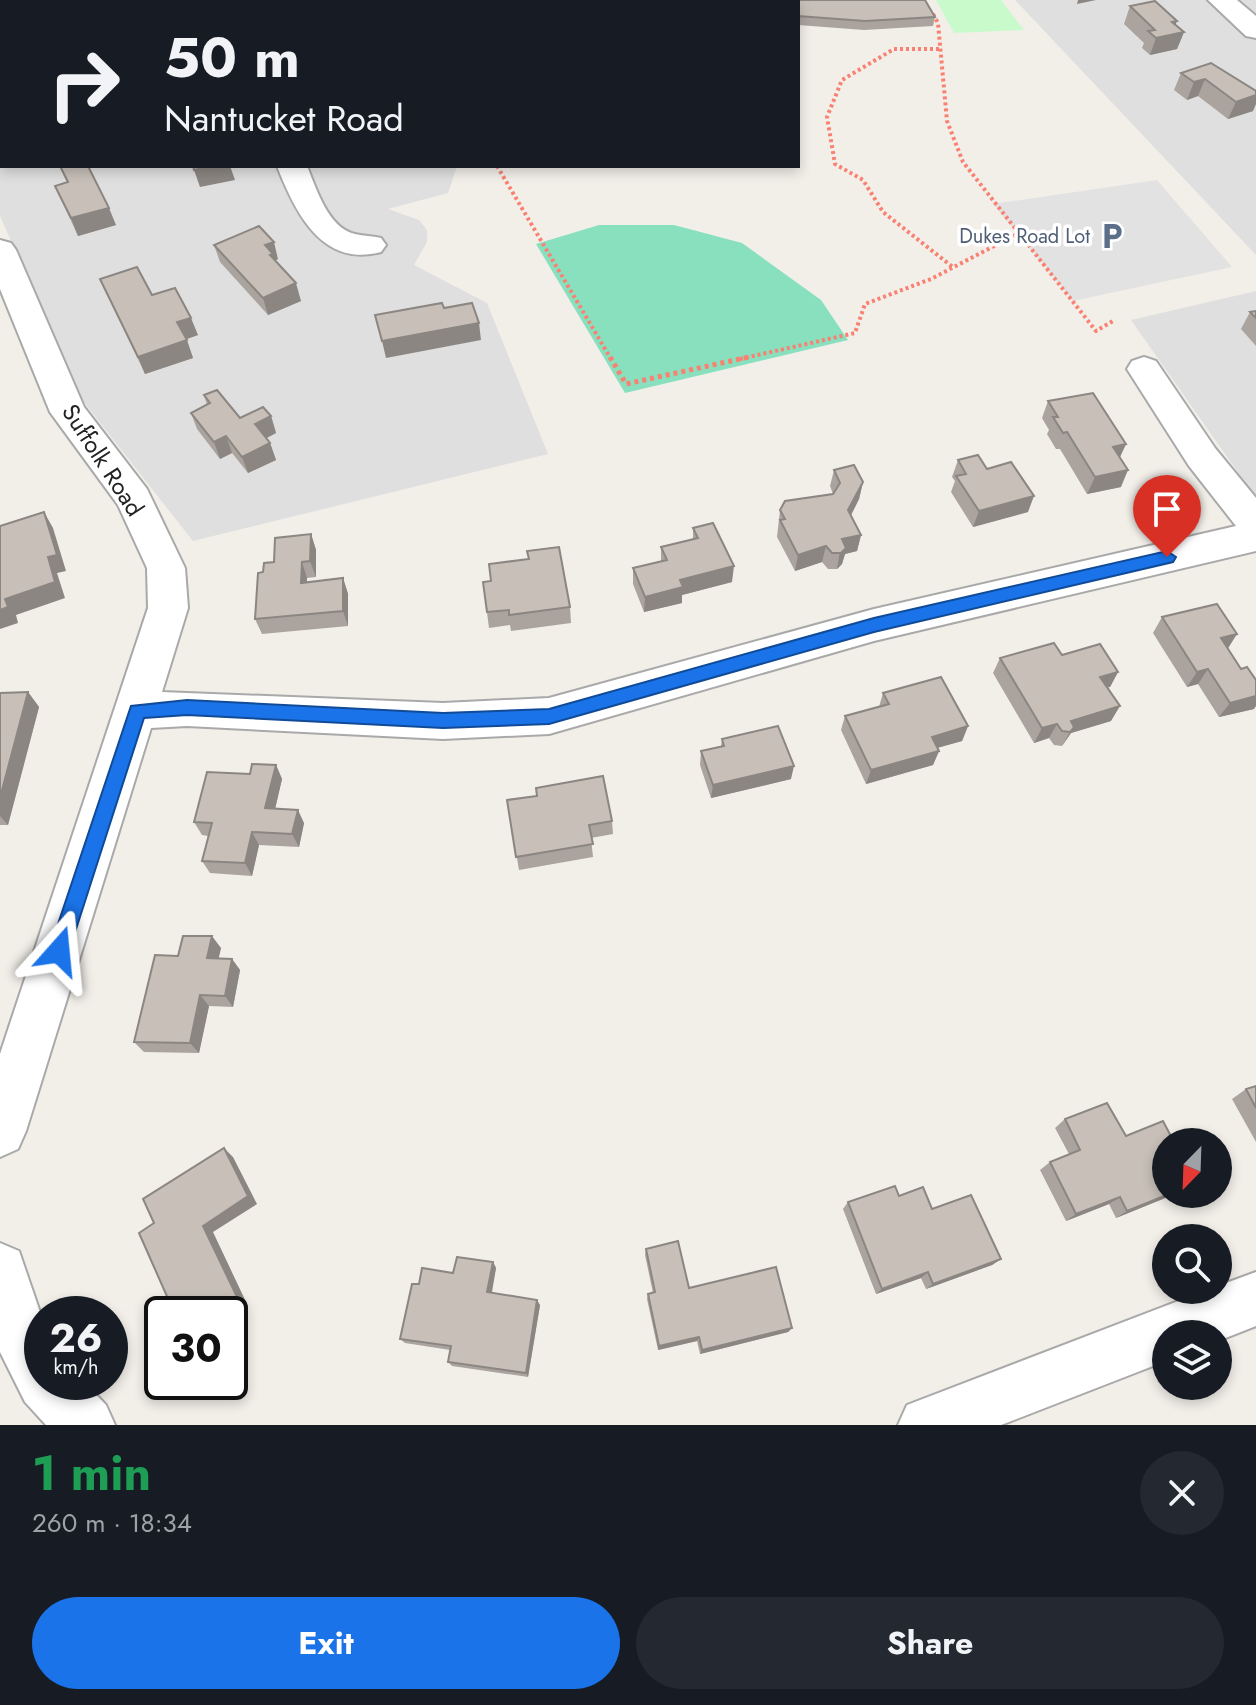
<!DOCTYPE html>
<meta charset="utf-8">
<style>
body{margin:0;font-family:Jost,sans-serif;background:#242831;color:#f1f3f6;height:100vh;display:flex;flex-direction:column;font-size:30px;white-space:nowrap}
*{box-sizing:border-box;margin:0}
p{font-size:26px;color:#9ea1a6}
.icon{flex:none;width:44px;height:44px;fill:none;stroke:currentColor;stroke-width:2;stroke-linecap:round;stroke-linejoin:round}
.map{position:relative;height:1425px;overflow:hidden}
.details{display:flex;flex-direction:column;background:#171b24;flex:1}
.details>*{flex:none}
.banner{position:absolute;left:0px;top:0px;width:800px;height:168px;box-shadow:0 4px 12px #0003;background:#171b24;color:#f1f3f6;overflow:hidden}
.needle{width:52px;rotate:203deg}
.controls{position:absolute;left:1152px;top:1128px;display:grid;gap:16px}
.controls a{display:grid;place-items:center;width:80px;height:80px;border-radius:50%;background:#171b24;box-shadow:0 4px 12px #0003;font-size:40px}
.speed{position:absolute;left:24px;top:1296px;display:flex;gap:16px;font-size:40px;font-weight:700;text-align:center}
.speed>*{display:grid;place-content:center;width:104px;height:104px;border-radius:50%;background:#171b24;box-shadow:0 4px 12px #0003;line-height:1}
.speed small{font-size:20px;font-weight:400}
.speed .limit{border:4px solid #111;border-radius:12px;background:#fff;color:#111}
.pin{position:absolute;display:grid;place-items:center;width:68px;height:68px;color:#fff;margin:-82px -34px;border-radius:50% 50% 50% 0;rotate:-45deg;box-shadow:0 0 8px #0007}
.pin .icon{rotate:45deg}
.me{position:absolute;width:88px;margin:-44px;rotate:18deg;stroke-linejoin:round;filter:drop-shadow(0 0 6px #0008)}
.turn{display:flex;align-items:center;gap:28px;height:168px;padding:0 32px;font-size:36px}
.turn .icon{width:104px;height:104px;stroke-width:2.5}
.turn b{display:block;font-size:56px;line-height:68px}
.round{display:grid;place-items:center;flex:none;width:84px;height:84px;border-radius:42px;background:#242831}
.head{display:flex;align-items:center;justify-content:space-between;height:136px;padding:0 32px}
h1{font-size:48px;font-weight:700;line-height:60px;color:#1e9e55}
.primary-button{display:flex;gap:16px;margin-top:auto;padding:16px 32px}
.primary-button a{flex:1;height:92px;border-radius:48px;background:#1a73e8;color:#fff;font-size:32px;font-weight:700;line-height:92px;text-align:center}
.primary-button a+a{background:#242831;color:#f1f3f6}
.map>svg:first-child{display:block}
.residential{fill:#e0dfdf}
.park{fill:#c8facc}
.pitch{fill:#88e0be}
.parking{fill:#e2e2e2}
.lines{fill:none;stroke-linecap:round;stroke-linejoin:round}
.street-casing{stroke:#a9a9a9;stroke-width:4}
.path-far1{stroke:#fa8072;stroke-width:4;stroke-dasharray:3 3;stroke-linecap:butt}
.path{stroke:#fa8072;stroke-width:5;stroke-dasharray:4 4;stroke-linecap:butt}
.street{fill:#fff;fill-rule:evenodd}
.wall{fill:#aba49e}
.shaded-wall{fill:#8b8681}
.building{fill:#c7bfb8;stroke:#8b8681;stroke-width:2}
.route{fill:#1a73e8;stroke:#114b97;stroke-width:2}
.labels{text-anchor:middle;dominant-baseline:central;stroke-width:7;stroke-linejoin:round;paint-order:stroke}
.far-service-label{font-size:20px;fill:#4e5e75;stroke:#fff;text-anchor:end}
.street-label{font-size:24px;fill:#222;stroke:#fff}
</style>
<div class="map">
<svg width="1256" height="1425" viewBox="0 0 1256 1425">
<rect width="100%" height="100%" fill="#f2efe9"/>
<g class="residential">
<path d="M0 0H367L2 2V166H457L448 193 388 209 419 220 427 230V242L414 265 487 303 548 454 193 541 82 400 0 216Z"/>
<path d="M1015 0H1256V255Z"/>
<path d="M1256 291V498L1131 320Z"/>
</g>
<path class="park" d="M936 0H1001L1024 30 954 33Z"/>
<path class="pitch" d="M599 225H674L742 243 821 300 848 340 625 393 536 244Z"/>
<path class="parking" d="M1157 180 1232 267 1073 301 993 204Z"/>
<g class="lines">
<g class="street-casing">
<g id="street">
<path d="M215 0H241L242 2H216Z"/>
<path d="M1208 0H1237L1256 16V38L1246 36Z"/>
<path d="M277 166H307C316 188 328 228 355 234 364 236 372 236 381 238L386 245 381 252C322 268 295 212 277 166Z"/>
<path d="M0 240 11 243 16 250 84 407 147 489 185 568 188 608 162 692 443 703 549 698 874 609 1236 526 1189 466 1127 369 1132 361 1144 357 1156 361 1215 448 1256 498V551L874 641 549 734 443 739 187 726 151 728 26 1131 18 1149 0 1157V1054L148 608 147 568 118 505 50 412 0 289Z"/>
<path d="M0 1243 19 1251 42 1318V1382H84L106 1405 115 1425H46L25 1402 0 1352Z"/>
<path d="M1256 1272V1326L1218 1341V1334H1166V1361L1001 1425H898L907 1405 1207 1290H1218V1286Z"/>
</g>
</g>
<g class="path-far1">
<path d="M933 14 938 23 947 121 963 162 1096 331 1113 321"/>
<path d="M939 49H894L842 80 827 117 835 164 863 180 883 212 954 268"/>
<path d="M497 166 611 359"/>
<path d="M740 359 855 333 865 304 931 279 1019 233"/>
</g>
<path class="path" d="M610 357 626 384 749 357"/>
<use href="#street" class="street"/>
</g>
<g class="wall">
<path d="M634 0H925L935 17 933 26 864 30 798 25V2H634Z"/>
<path d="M1130 6 1176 25 1184 32 1177 49 1150 55 1142 48 1144 43 1124 24Z"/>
<path d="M1211 63 1253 111 1228 119 1198 96 1187 100 1174 90 1181 73Z"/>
<path d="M60 166 116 225 78 236 55 186 67 182Z"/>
<path d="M214 245 278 259 275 260 301 301 268 315 220 262Z"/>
<path d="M100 279 152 295 198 335 186 339 193 358 145 374Z"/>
<path d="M1256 311V346L1241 329 1250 312Z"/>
<path d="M204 395 240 418 271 416 276 433 266 438 270 443 276 460 248 473 232 453 220 459 197 429 191 413 207 405Z"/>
<path d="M1048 401 1126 444 1120 457 1121 487 1087 494 1060 449H1056L1047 434 1049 430 1042 418Z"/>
<path d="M958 460 987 469 1028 512 973 527 951 492 955 481 952 477Z"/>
<path d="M834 470 863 482 859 499 851 515 861 535 857 551 845 554 842 564 837 569H828L822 562 795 571 777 537 780 510 833 494 830 486Z"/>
<path d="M693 528 732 582 682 595V603L644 612 633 584V568L661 561V547L693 539Z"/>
<path d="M311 534 316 550V577L307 578V582L343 578 348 594V626L262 634 255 619 263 572 274 562Z"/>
<path d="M483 582 570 607 571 623 511 631 510 625 489 628Z"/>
<path d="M1162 617 1228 648 1254 709 1219 717 1198 684 1187 687 1153 633Z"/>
<path d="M1062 655 1118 672 1110 687H1107L1111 721 1071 733 1062 746 1054 745 1049 738 1034 743 993 673 1000 658Z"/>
<path d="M28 692 39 707 8 825H0V693Z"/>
<path d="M883 693 968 726 962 741 937 748 939 751 933 765 866 784 841 730 845 716 879 707Z"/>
<path d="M722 739 791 779 711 798 700 765 701 751 721 746Z"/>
<path d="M276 765 282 779 275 809 304 823 299 847 259 845 252 876 210 873 202 861 208 836 202 835 194 822 250 774Z"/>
<path d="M507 800 612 821 613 834 591 838 593 857 519 870Z"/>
<path d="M221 948 218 959H232L240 970 233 1007 209 1006 199 1053 144 1052 134 1042 178 956Z"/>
<path d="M1256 1086V1142L1232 1099 1246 1089Z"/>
<path d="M1065 1119 1126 1136 1166 1194H1175L1116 1218 1109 1204 1066 1221 1040 1170 1050 1162 1069 1154 1055 1128Z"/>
<path d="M899 1196 932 1209 1001 1259 992 1265 926 1289 921 1278 876 1294 843 1209 848 1202Z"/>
<path d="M646 1249 689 1288 792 1328 788 1332 700 1354 697 1341 658 1350 647 1299 648 1294 653 1293 645 1255Z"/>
<path d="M493 1262 496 1268 491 1293 540 1305 528 1377 452 1366 448 1362 450 1350 405 1343 400 1339 419 1284 453 1273Z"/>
</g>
<g class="shaded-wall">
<path d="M119 0H133L134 2H120Z"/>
<rect x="135" y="0" width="33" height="2"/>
<path d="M1078 0H1096L1077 4Z"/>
<path d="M1177 21 1172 34 1184 32 1177 49 1150 55 1156 38 1172 22Z"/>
<path d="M1205 79 1198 96 1187 100 1194 82Z"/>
<path d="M1256 95V104L1253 111 1228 119 1236 102Z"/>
<path d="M212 166H230L235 180 200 187 194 170Z"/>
<path d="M109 208 116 225 78 236 71 218Z"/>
<path d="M274 242 278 259 272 262 265 245Z"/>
<path d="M296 283 301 301 268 315 263 298Z"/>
<path d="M191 318 198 335 184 340 177 322Z"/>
<path d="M479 323 481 340 386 358 382 341Z"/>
<path d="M187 340 193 358 145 374 138 357Z"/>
<path d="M271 416 276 433 261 441 255 424Z"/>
<path d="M226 436 232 453 220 459 214 442Z"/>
<path d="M270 443 276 460 248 473 242 457Z"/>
<path d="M1126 444 1118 461 1113 447Z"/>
<path d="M1128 470 1121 487 1087 494 1095 477Z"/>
<path d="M863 482 859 499 845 527 848 510Z"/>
<path d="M1034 496 1028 512 973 527 979 511Z"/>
<path d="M44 512 53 528 66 571 57 573 65 598 16 615 18 623 0 629V610L5 599 48 557Z"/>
<path d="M311 534 316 550V577L310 561Z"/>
<path d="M861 535 857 551 845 554 842 564 837 569 842 539Z"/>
<path d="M826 546 822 562 795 571 798 555Z"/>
<path d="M302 562 307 578V598L301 583Z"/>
<path d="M734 566 732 582 682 595V603L644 612 645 597 680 580Z"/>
<path d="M343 578 348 594V626L343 611Z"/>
<path d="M1237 634 1227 650 1221 638Z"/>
<path d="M1208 669 1198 684 1187 687 1197 672Z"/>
<path d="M1118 672 1110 687 1092 692 1100 677Z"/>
<path d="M28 692 39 707 8 825 0 816V798Z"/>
<path d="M1256 696V706L1254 709 1219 717 1230 703Z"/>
<path d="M1120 706 1111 721 1071 733 1062 746 1070 732 1071 721Z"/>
<path d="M1057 724 1049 738 1034 743 1042 728Z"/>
<path d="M968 726 962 741 926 751 932 737Z"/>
<path d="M939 751 933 765 866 784 871 770Z"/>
<path d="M276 765 282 779 272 822 265 808Z"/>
<path d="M794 766 791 779 711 798 713 785Z"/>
<path d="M298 810 304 823 299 847 292 834Z"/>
<path d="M252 832 259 845 252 876 245 863Z"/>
<path d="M212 936 221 948 216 970 207 958Z"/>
<path d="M232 959 240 970 233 1007 225 996Z"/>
<path d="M200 995 209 1006 199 1053 190 1043Z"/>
<path d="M224 1148 233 1157 257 1204 213 1232 247 1304 230 1316V1314H217L203 1226Z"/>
<path d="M1169 1194H1175L1116 1218 1127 1211Z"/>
<path d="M1120 1197 1109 1204 1066 1221 1076 1214Z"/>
<path d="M1001 1259 992 1265 926 1289 933 1284Z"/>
<path d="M493 1262 496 1268 491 1298 487 1292Z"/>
<path d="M928 1272 921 1278 876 1294 882 1289Z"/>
<path d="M190 1298 201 1303 185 1314 173 1310Z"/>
<path d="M537 1300 540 1305 528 1377 526 1373Z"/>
<path d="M792 1328 788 1332 700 1354 702 1350Z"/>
<path d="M699 1337 697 1341 658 1350 659 1346Z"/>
</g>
<g class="building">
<path d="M295 0H349L350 2H295Z"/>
<path d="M665 0H925L935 17 865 21 798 16V2H666Z"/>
<path d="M1155 1 1177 21 1172 22 1184 32 1156 38 1148 31 1155 30 1130 6Z"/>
<path d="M1211 63 1256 91V95L1236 102 1205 79 1194 82 1181 73Z"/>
<path d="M2 66V119L0 120V67Z"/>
<path d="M60 166H88L109 208 71 218 55 186 68 182Z"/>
<path d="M193 166H212L194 170Z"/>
<path d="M259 226 274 242 265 245 273 254 270 255 296 283 263 298 214 245Z"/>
<path d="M137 267 152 295 175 288 191 318 177 322 187 340 138 357 100 279Z"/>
<path d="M442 303 444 308 472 303 479 323 382 341 375 315Z"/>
<path d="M1256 311V318L1250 312Z"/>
<path d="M217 390 240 418 263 407 271 416 255 424 270 443 242 457 226 436 214 442 191 413 210 403 204 395Z"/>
<path d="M1093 393 1126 444 1113 447 1128 470 1095 477 1067 432 1063 433 1053 417H1058L1048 401Z"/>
<path d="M978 455 987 469 1011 462 1034 496 979 511 956 476 966 474 958 460Z"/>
<path d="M854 465 863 482 848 510 861 535 842 539 846 548 841 553H832L826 546 798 555 780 520 785 519 780 510 785 501 833 494 840 483 834 470Z"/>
<path d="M44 512 57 555 48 557 55 582 5 599 8 607 0 610V526Z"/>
<path d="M713 523 734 566 680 580 683 587 645 597 633 568 667 560 661 547 698 538 693 528Z"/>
<path d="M311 534 310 561 302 562 301 583 343 578V611L255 619 258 573 263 572 264 563 274 562 275 538Z"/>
<path d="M559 547 570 607 509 615V610L487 612 483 582 491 581 489 564 529 559 527 551Z"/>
<path d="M1217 604 1237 634 1221 638 1241 669 1247 667 1256 680V696L1230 703 1208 669 1197 672 1162 617Z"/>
<path d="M1054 643 1062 655 1100 644 1118 672 1100 677 1120 706 1071 721 1074 727 1070 732 1062 731 1057 724 1042 728 1000 658Z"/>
<path d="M941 677 968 726 932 737 939 751 871 770 845 716 889 704 883 693Z"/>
<path d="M28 692 0 798V693Z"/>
<path d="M778 726 794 766 713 785 701 751 724 746 722 739Z"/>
<path d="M252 764 276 765 265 808 298 810 292 834 252 832 245 863 202 861 212 823 194 822 207 772 250 774Z"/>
<path d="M603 776 612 821 589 825 593 844 516 857 507 800 537 796 536 788Z"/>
<path d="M183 936H212L207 958 232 959 225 996 200 995 190 1043 134 1042 155 955 178 956Z"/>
<path d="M1256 1086V1108L1246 1089Z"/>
<path d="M1107 1103 1126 1136 1163 1121 1174 1142H1166V1194H1169L1127 1211 1120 1197 1076 1214 1050 1162 1080 1150 1065 1119Z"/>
<path d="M224 1148 248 1196 203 1226 238 1299 217 1314H197L190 1298 173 1310 139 1233 154 1223 143 1199Z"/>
<path d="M895 1186 899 1196 923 1187 932 1209 971 1195 1001 1259 933 1284 928 1272 882 1289 848 1202Z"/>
<path d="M678 1241 689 1288 776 1267 792 1328 702 1350 699 1337 659 1346 648 1294 655 1292 646 1249Z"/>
<path d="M457 1257 493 1262 487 1292 537 1300 526 1373 448 1362 451 1346 400 1339 412 1284H419L422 1268 453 1273Z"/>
</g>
<path class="route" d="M1167 551 1176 557 1173 562 874 632 549 724 443 728 187 715 144 718 69 951 66 958 59 961 52 958 49 951 131 706 187 700 443 713 549 709 874 618Z"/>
<defs>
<g id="parking-bare" transform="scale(2.16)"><path d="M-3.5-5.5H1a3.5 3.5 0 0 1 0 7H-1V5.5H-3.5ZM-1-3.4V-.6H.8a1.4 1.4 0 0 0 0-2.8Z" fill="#5c6f8a" stroke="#fff" stroke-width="2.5" paint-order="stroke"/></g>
</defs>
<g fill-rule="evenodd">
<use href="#parking-bare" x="1112" y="236"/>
</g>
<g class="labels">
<g class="far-service-label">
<text x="1090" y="236">Dukes Road Lot</text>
</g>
<g class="street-label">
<text transform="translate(103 460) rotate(57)">Suffolk Road</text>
</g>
</g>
</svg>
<div class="controls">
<a><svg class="needle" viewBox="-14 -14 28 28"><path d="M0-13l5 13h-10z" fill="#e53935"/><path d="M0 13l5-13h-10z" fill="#9ea1a6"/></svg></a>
<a><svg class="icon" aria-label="search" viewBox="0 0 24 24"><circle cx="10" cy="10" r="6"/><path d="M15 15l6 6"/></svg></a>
<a><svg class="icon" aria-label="layers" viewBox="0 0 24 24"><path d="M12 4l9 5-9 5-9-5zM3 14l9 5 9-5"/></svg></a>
</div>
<div class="speed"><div>26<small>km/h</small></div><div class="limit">30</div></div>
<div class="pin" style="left:1167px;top:557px;background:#d93025"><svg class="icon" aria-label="arrive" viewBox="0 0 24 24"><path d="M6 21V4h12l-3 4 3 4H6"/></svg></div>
<svg class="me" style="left:59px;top:951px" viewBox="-20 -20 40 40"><path d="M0-17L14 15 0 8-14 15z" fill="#1a73e8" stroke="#fff" stroke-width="4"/></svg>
<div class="banner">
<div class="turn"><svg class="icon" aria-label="right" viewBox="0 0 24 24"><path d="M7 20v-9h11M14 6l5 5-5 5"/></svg><div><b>50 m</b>Nantucket Road</div></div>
</div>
</div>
<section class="details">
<div class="head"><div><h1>1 min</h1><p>260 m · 18:34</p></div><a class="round"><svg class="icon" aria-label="close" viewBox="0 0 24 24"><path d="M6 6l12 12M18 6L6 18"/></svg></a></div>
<div class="primary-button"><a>Exit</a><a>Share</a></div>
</section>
